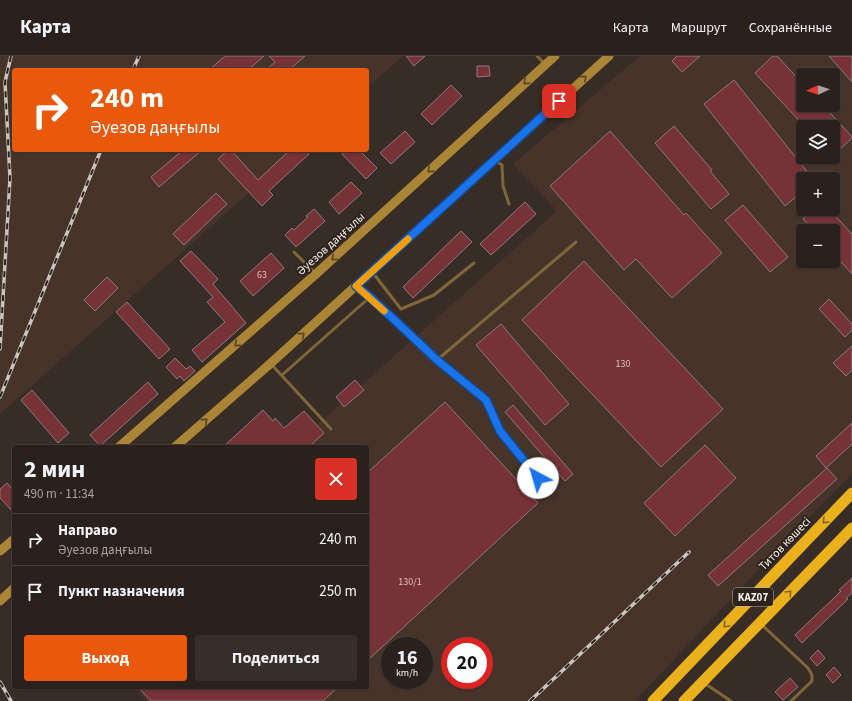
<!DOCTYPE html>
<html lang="ru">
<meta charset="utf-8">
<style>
body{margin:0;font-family:"Source Sans 3",sans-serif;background:#362e29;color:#f1f3f6;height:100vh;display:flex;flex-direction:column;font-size:15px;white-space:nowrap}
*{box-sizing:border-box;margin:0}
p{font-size:13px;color:#a5a3a3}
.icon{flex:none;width:22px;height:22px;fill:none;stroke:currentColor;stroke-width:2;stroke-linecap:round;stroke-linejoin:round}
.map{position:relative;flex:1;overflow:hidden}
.panel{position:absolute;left:12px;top:389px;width:357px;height:244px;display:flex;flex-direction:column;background:#2a211c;border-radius:4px;box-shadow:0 1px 3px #0004,0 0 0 1px #463e3b}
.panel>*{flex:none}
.banner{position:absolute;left:12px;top:12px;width:357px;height:84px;border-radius:4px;box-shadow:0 1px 3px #0004,0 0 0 1px #463e3b;background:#ea580c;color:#fff;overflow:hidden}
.needle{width:26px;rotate:267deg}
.controls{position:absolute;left:796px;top:12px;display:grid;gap:8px}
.controls a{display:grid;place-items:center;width:44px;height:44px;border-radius:4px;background:#2a211c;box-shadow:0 1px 3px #0004,0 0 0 1px #463e3b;font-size:20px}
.speed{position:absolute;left:381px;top:581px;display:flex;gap:8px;font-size:20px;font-weight:700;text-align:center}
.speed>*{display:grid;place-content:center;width:52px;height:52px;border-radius:50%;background:#2a211c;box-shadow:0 1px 3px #0004,0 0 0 1px #463e3b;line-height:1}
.speed small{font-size:10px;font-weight:400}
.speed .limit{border:6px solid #d22;background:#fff;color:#111}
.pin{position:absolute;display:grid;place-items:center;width:34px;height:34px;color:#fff;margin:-17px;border-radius:8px;box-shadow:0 2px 6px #0006}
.me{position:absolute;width:44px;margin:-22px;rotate:321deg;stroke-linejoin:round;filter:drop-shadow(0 0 3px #0008)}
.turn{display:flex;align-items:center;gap:14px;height:84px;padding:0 12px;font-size:18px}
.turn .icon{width:52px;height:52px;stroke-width:2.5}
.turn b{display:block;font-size:28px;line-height:34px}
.round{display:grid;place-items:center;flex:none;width:42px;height:42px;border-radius:4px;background:#362e29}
.headline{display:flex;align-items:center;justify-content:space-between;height:68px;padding:0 12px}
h1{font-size:24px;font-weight:700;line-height:30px}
.button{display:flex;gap:8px;margin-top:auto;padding:8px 12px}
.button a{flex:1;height:46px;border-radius:4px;background:#ea580c;color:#fff;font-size:16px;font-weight:700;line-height:46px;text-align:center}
.button a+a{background:#362e29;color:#f1f3f6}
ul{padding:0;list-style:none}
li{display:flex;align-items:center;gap:12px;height:52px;padding:0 12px;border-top:1px solid #463e3b}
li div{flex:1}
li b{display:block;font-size:15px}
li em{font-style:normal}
header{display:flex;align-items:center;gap:24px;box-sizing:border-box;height:56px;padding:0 20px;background:#2a211c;border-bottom:1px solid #463e3b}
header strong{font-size:19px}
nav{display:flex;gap:22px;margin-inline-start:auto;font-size:14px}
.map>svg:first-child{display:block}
.built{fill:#46342b;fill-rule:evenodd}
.building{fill:#773238;stroke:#8b7a7b}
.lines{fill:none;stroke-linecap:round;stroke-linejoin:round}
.lane{stroke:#7e6738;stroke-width:3}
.secondary{stroke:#aa8535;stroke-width:9}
.highway{stroke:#ebb11c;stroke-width:11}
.rail-casing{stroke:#ccc4bf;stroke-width:3.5}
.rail{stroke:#2e221c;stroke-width:2;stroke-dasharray:6;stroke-linecap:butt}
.oneway{stroke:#594525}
.oneway2{stroke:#83621c}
.route-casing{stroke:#114b97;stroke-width:10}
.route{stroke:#1a73e8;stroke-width:7}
.slow{stroke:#f59e0b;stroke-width:7}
.labels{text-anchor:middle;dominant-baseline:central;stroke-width:4;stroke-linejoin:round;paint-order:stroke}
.number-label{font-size:10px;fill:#d8c2c0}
.shield{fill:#2e221c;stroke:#bcb4ae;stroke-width:1}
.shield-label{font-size:11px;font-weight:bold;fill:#f9f2ed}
.street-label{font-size:12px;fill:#f9f2ed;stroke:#2e221c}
</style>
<header>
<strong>Карта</strong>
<nav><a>Карта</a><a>Маршрут</a><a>Сохранённые</a></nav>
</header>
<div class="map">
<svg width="852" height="645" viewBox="0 0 852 645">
<rect width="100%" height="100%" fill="#382c26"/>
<g class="built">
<path d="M0 0H403L367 32V14H14V94H297L0 358Z"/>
<path d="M640 0H852V418L779 492 635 645H146L134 631H367V391H292L557 155 513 108ZM803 19H833V49H803ZM803 71H833V101H803ZM803 123H833V153H803ZM803 175H833V205H803ZM390 590H424V624H390ZM450 590H484V624H450Z"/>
</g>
<g class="building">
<path d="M225 0H264L248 14H209Z"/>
<path d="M269 0H305L289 14H266L275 6Z"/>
<path d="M406 0H425L414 10Z"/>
<path d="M677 0H700L682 16 672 5Z"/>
<path d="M773 0H777L803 28V49H823L852 81V82L833 100V71H805L755 17Z"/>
<path d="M829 0H852V26Z"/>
<path d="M477 10H489L490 20 477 21Z"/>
<path d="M734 24 813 123H803V135L785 150 704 48Z"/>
<path d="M451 29 462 40 432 69 421 58Z"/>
<path d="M674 70 712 114 710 115 729 138 711 153 655 87Z"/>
<path d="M405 75 415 86 391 108 380 97Z"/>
<path d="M610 75 684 159 686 157 722 197 672 242 636 203 624 214 550 130Z"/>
<path d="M183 94H202L159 131 151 121Z"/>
<path d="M228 94H231L258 124 290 94H306L309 98 269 135 273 139 262 150 218 103Z"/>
<path d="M346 94H359L377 112 366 123 342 98Z"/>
<path d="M351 126 362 137 339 158 329 146Z"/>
<path d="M216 137 227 148 184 189 173 178Z"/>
<path d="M525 146 536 158 491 199 480 188Z"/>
<path d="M743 149 788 201 770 216 725 164Z"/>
<path d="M314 153 325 165 296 191 285 179 292 172 294 174 308 161 306 160Z"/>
<path d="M814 153H829L852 178V218L833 197V175H814L803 163Z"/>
<path d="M461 175 472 186 413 242 403 231Z"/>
<path d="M191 195 218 223 213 228 246 267 202 306 192 294 225 266 207 246 213 241 180 205Z"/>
<path d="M271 197 284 212 253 240 240 225Z"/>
<path d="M584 205 723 353 661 411 522 264Z"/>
<path d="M107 221 118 232 95 255 84 244Z"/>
<path d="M829 243 852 268V274L845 281 819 253Z"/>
<path d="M127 246 170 293 159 303 116 256Z"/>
<path d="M501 268 569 348 545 369 476 289Z"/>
<path d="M852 290V314L846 320 833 307Z"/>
<path d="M175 302 186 313 190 310 195 315 184 325 180 320 177 323 166 311Z"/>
<path d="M355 324 364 334 344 351 336 341Z"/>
<path d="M148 326 158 338 100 390 90 379Z"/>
<path d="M32 334 69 377 58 387 21 344Z"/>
<path d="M445 346 538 447 367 605V417Z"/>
<path d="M513 349 573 418 565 425 505 356Z"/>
<path d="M263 354 273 365 275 362 284 372 304 355 324 377 309 391H223Z"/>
<path d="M852 367V388L826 412 816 400Z"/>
<path d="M705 389 736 422 675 480 644 447Z"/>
<path d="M827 412 837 423 718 530 708 519Z"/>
<path d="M7 427 14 435V457L0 442V433Z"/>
<path d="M852 522V537L846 542 848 543 802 587 795 579 833 543 841 535 839 534Z"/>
<path d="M818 594 825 602 817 610 810 602Z"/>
<path d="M834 611 841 619 833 627 826 619Z"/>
<path d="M790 622 798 631 783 644 775 636Z"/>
<path d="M138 631H338L323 645H151Z"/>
</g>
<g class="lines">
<g class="lane">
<path d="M537 0 544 7"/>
<path d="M496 105 502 109 503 130 509 148"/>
<path d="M294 196 315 217"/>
<path d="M373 217 401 253 434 239 474 207"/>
<path d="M357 231 370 241 437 304"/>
<path d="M272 309 331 373"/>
<path d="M282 319 370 241"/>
<path d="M537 422 500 375 486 344 437 304 576 186"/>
<path d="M761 568 808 612 812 619V625L791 645"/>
<path d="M704 627 731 645"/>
</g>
<g class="secondary">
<path d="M119 391 316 218 555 0"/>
<path d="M175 391 271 307 609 0"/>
<path d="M0 495 14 483"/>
<path d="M0 545 14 532"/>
</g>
<g class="highway">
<path d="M653 645 852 437"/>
<path d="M684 645 852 472"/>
</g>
<g class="rail-casing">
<g id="rail">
<path d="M133 14 139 0"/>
<path d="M0 293 10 122 5 26 11 0"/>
<path d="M0 341 101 94"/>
<path d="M0 626 11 645"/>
<path d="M530 645 689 496"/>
</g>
</g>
<use href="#rail" class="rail"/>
</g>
<defs><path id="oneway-chevron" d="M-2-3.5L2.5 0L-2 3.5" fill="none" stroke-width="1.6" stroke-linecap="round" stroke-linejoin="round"/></defs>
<g class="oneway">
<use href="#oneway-chevron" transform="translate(584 22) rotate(-42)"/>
<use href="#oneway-chevron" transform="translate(526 26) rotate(138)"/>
<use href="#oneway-chevron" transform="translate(430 114) rotate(138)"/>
<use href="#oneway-chevron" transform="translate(334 202) rotate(138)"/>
<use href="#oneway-chevron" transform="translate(302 279) rotate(-42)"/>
<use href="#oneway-chevron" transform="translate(237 288) rotate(139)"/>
<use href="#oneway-chevron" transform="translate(205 365) rotate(-41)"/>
</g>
<g class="oneway2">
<use href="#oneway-chevron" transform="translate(825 465) rotate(134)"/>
<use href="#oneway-chevron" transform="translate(789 537) rotate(-46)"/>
<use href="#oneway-chevron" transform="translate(726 569) rotate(134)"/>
</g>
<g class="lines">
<g class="route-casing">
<path id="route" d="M538 422 500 375 486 344 437 304 370 241 356 230 559 45"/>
</g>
<use href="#route" class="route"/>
<path class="slow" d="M384 255 356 230 408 183"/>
</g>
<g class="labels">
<g class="number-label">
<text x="262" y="219">63</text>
<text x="623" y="308">130</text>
<text x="410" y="526">130/1</text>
</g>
<rect class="shield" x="733" y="532" width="40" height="18" rx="3"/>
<g class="shield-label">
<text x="753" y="541">KAZ07</text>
</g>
<g class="street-label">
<text transform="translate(331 188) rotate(-42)">Әуезов даңғылы</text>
<text transform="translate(785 488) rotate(-46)">Титов көшесі</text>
</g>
</g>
</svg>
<div class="controls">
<a><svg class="needle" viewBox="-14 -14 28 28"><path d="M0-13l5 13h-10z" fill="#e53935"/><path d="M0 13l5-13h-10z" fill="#a5a3a3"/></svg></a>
<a><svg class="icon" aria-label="layers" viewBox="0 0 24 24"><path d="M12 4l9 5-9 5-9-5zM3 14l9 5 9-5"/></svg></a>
<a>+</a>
<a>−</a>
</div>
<div class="speed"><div>16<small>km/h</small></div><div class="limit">20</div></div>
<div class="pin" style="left:559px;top:45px;background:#d93025"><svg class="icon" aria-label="arrive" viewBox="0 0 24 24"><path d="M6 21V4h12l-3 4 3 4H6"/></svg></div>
<svg class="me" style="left:538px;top:422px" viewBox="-20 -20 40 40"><circle r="19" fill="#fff"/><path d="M0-13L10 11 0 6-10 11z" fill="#1a73e8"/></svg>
<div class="banner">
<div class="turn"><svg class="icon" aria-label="right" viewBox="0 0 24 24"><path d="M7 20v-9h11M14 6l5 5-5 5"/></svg><div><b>240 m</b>Әуезов даңғылы</div></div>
</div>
<section class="panel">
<div class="headline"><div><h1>2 мин</h1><p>490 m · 11:34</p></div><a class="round" style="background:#d93025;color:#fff"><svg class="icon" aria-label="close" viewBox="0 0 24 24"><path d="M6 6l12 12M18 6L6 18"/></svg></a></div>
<ul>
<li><svg class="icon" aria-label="right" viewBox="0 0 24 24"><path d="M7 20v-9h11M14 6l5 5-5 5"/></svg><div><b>Направо</b><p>Әуезов даңғылы</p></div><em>240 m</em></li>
<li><svg class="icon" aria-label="arrive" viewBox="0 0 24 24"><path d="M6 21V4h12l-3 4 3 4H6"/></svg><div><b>Пункт назначения</b></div><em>250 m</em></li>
</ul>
<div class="button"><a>Выход</a><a>Поделиться</a></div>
</section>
</div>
